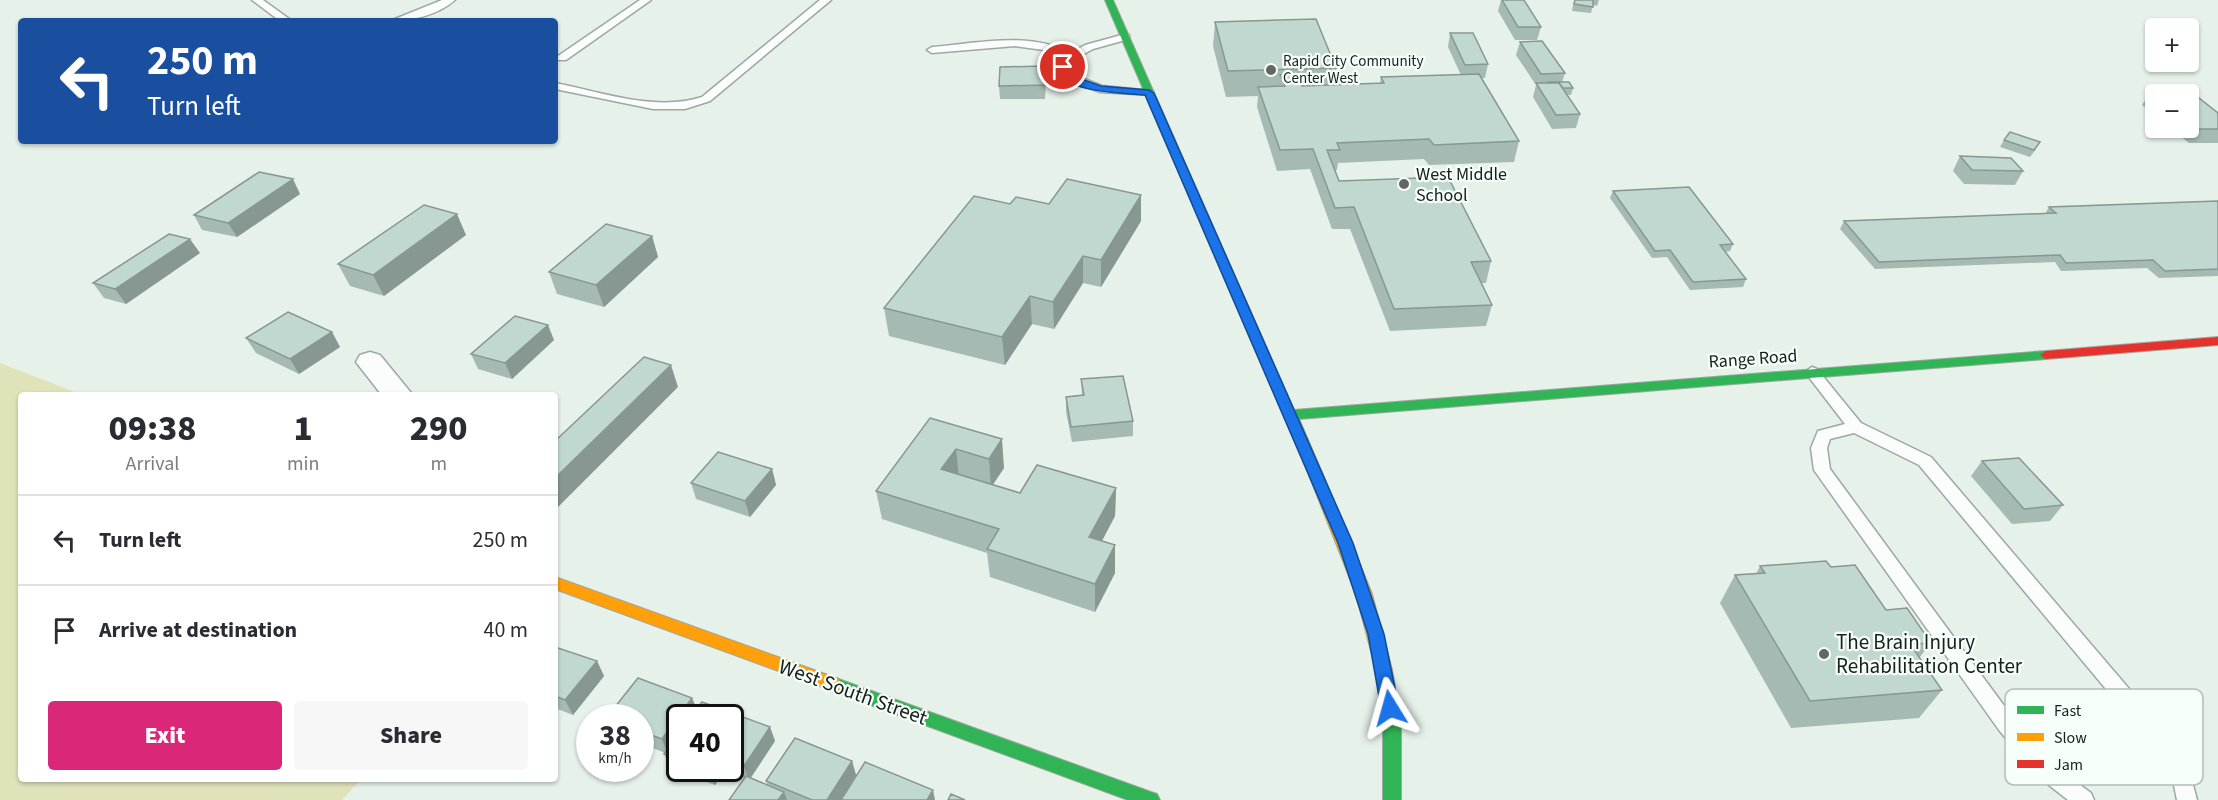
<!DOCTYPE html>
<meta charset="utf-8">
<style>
body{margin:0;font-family:"Source Sans 3",sans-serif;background:#f7f7f7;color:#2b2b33;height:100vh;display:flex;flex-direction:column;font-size:22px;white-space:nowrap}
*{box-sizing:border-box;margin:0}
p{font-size:20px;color:#7c7c81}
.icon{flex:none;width:33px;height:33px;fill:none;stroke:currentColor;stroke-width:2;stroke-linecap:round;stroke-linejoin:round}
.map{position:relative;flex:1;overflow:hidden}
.panel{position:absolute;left:18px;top:392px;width:540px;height:390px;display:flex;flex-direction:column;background:#fff;border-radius:6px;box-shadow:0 2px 4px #0004}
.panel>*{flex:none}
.guide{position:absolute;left:18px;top:18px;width:540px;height:126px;border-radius:6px;box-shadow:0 2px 4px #0004;background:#1a4fa0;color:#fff;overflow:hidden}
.tools{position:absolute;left:2145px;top:18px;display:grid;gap:12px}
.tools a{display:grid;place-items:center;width:54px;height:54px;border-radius:6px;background:#fff;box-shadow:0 2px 4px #0004;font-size:30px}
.speed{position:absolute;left:576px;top:704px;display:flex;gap:12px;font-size:30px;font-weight:700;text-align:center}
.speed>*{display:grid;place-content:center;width:78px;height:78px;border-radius:50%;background:#fff;box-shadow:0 2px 4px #0004;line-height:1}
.speed small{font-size:15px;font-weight:400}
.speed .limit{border:3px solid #111;border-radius:9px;background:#fff;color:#111}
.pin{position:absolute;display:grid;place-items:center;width:51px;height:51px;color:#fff;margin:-26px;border:3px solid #fff;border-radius:50%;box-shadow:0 2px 6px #0007}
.me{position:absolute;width:66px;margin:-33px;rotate:352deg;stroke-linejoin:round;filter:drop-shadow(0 0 4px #0008)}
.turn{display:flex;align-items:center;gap:21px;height:126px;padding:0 30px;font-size:27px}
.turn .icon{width:78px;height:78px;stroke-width:2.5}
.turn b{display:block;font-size:42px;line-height:51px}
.eta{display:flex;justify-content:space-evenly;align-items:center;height:102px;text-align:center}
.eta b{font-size:36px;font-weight:800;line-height:42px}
.button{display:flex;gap:12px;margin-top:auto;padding:12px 30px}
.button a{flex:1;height:69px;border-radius:6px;background:#db2777;color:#fff;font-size:24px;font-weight:800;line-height:69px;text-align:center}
.button a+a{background:#f7f7f7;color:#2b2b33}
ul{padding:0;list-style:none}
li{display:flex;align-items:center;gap:18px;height:90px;padding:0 30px;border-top:2px solid #e1e1e2}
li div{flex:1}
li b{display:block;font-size:22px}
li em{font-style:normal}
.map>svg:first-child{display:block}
.green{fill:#e0e3ba}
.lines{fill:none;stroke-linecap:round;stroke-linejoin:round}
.lane-casing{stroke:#9ea7a1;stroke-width:3}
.street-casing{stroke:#9ea7a1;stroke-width:3}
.fast-casing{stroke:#9ea7a1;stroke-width:2}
.slow-casing{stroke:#9ea7a1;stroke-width:2}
.jam-casing{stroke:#9ea7a1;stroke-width:2}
.lane{fill:#fbfdfc;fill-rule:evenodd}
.street{fill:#fbfdfc;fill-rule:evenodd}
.fast{fill:#30b455;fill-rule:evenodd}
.slow{fill:#ff9f0a;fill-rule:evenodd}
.jam{fill:#e5322d;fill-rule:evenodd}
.wall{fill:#a6bab4;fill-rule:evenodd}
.shaded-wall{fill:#879792}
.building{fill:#c1d8d1;stroke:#879792;stroke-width:1.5}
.route{fill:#1a73e8;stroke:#114b97;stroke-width:1.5}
.poi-dot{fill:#616863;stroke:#f7fffa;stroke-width:2}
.labels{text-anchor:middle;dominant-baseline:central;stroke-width:4.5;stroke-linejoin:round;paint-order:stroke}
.far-poi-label{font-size:15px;fill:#191f1b;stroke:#f7fffa;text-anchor:start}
.poi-label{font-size:18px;fill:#191f1b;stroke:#f7fffa;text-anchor:start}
.street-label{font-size:18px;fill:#191f1b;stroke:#f7fffa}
.near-poi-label{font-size:21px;fill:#191f1b;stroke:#f7fffa;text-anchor:start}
.near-street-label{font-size:21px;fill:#191f1b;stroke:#f7fffa}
.key{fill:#f7fffa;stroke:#b4bcb7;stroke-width:1.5}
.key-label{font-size:16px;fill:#191f1b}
</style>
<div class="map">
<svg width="2218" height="800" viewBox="0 0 2218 800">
<rect width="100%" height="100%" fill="#e6f1e9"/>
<path class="green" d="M0 363 80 394H21V778L361 779 342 800H0Z"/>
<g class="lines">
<g class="lane-casing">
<g id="lane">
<path d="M252 0H263L292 21H280Z"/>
<path d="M442 0H455C438 15 412 21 390 21Z"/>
<path d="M640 0H651L566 60H558V56Z"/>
<path d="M820 0H831L710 101 685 109H653L555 89V83C602 92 655 112 702 97Z"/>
<path d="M1125 34 1129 35V39L1093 49 1073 60 1069 73 1102 86 1153 91V95L1100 92 1059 76 1058 74 1062 59 1051 51 1015 46 932 53 927 50 932 47C971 44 1035 30 1069 54L1085 45Z"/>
<path d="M1812 367 1817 369 1861 423 1931 457 2160 725 2187 762 2197 800H2177L2171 771 2146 737 1919 465 1854 433 1830 439 1827 448 1830 469 2013 718 2050 763 2091 793 2094 800H2068L2036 775 1999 730 1814 470 1811 448 1818 431 1845 424 1805 372Z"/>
</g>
</g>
<g class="street-casing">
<path id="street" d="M370 352 380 355 412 394H381L356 362 360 355Z"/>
</g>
<g class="fast-casing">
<g id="fast">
<path d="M1105 0H1113L1294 410 2046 351 2052 355 2046 359 1299 419 1323 475 1321 479H1311Z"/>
<path d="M1384 663 1390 665 1392 670 1401 725V800H1383V725L1376 670 1378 665Z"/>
<path d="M833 677 1151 792 1157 794 1160 800H1128L827 689 825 684 827 679Z"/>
</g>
</g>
<g class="slow-casing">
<g id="slow">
<path d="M1316 470 1321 471 1323 475 1372 594 1392 670 1390 675 1384 677 1378 675 1376 670 1356 594 1309 475 1311 471Z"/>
<path d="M555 577 839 679 841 684 839 689 833 691 555 589Z"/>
</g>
</g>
<g class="jam-casing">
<path id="jam" d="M2218 337V345L2046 359 2040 355 2046 351Z"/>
</g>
<use href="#lane" class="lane"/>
<use href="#street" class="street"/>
<use href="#fast" class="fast"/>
<use href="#slow" class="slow"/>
<use href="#jam" class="jam"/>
</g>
<g class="wall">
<path d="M1501 0H1524L1541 27 1537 40H1515L1498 11Z"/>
<path d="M1574 0H1599L1597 6 1593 5 1591 13 1572 11Z"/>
<path d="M1215 22 1336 68 1334 85 1380 83 1381 77 1461 75 1448 47 1450 33 1488 64 1485 78H1481L1519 141 1514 162 1429 165 1424 159 1338 163 1337 170H1334L1339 181 1491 261 1486 283H1482L1492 305 1486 326 1390 331 1350 229H1332L1310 169 1277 171 1257 107 1258 96 1226 97 1213 46Z"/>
<path d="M1520 42 1565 73 1562 82 1573 88 1571 95H1567L1580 114 1576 128 1552 129 1533 97 1536 85 1516 55Z"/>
<path d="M1046 80 1045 99H1000L999 86Z"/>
<path d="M2151 91H2190L2218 113V143H2189L2170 128H2188V94H2156V116L2142 105Z"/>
<path d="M2004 140 2036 149 2030 157 2000 147Z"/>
<path d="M1960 156 2023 171 2015 185 1964 184 1953 171Z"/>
<path d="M1613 191 1733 244 1730 251 1725 252 1746 279 1743 287 1690 290 1667 257 1652 258 1610 198Z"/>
<path d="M300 194 237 237 202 230 194 215Z"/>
<path d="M2218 201V276L2159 278 2147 268 2061 271 2055 262 1875 269 1840 229 1844 221 2045 214 2049 207Z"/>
<path d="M1010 204 1141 221 1101 287 1083 283 1054 329 1032 324 1005 365 889 336 884 308Z"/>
<path d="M466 235 384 296 350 286 338 264Z"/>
<path d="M652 236 658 257 604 307 557 294 549 272Z"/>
<path d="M200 253 126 304 104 298 93 283Z"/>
<path d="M332 332 340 347 299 374 256 353 246 338Z"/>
<path d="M554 340 512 379 478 369 471 354Z"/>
<path d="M1081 379 1133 421V436L1072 442 1066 412V397L1082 395Z"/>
<path d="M930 418 1004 468 993 485 1020 493 1116 488 1115 516 1102 541 1115 545V573L1095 612 990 577 987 553 882 519 876 491Z"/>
<path d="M1982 461 2063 505 2050 521 2012 524 1971 476Z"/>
<path d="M772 469 776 485 750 517 696 499 691 483Z"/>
<path d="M1760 566 1831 567 1886 610 1931 643 1919 658 1942 690 1919 718 1791 728 1720 603 1735 575 1756 574Z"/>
<path d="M555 647 597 661 604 676 573 715 555 708Z"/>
<path d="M638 678 692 698 697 709 702 702 770 727 775 741 751 778 767 784 766 781 795 738 852 761 856 775 841 800H729L744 778 724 771 715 785 671 769 664 754 665 753 640 743V717H607ZM680 717H730V768H680Z"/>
</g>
<g class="shaded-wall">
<path d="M293 179 300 194 237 237 228 223Z"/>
<path d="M1141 195V221L1101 287V260Z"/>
<path d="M457 214 466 235 384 296 373 275Z"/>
<path d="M652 236 658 257 604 307 596 285Z"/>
<path d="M190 239 200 253 126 304 115 289Z"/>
<path d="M1083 256V283L1054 329 1053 302Z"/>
<path d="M1030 296 1032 324 1005 365 1002 337Z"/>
<path d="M548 325 554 340 512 379 505 363Z"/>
<path d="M332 332 340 347 299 374 290 359Z"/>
<path d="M671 365 678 387 558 507 555 500V478Z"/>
<path d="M1002 439 1004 468 991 487 989 459Z"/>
<path d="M956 449 959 477 941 469Z"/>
<path d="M772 469 776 485 750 517 745 501Z"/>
<path d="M1116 488 1115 516 1089 565V537Z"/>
<path d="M1115 545V573L1095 612V584Z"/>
<path d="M597 661 604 676 573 715 565 700Z"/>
<path d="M692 698 698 713 695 717H680V738L668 754 662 739Z"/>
<path d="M770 727 775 741 749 780 744 766Z"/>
<path d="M852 761 856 775 841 800H827Z"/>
<path d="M710 768H723L724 771 715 785 708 771Z"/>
<path d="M933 790 935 800H927Z"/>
<path d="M784 792 787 800H778Z"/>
</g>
<g class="building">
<path d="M1502 0H1524L1541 27H1518Z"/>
<path d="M1575 0H1593V7L1574 4Z"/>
<path d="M1316 19 1336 68 1228 71 1215 22Z"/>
<path d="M1450 33H1473L1488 64 1465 65Z"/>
<path d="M1542 41 1565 73 1541 74 1520 42Z"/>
<path d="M1045 66V85L999 86 1000 67Z"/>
<path d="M1479 74 1519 141 1434 145 1429 139 1337 143 1340 150H1327L1339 181 1448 177 1491 261 1471 262 1492 305 1394 309 1354 207 1335 208 1313 149 1280 150 1258 87 1285 86 1280 75H1297L1302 86 1384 83 1381 77Z"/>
<path d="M1548 82H1569L1573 88H1563L1559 83H1548Z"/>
<path d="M1536 83H1559L1580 114 1556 115Z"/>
<path d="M2151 91H2190L2218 113V129H2199L2188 121V94L2156 95Z"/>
<path d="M2010 132 2040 142 2034 150 2004 140Z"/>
<path d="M1960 156 2011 158 2023 171 1972 170Z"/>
<path d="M259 172 293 179 228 223 194 215Z"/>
<path d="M1067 179 1141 195 1101 260 1083 256 1053 302 1030 296 1002 337 884 308 974 196 1010 204 1016 197 1049 204Z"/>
<path d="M1689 187 1733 244 1720 245 1746 279 1693 282 1670 250 1655 251 1613 191Z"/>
<path d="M2218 201V269L2165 271 2153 260 2066 263 2060 255 1879 262 1844 221 2056 213 2049 207Z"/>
<path d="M424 205 457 214 373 275 338 264Z"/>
<path d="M606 224 652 236 596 285 549 272Z"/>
<path d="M169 234 190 239 115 289 93 283Z"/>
<path d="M288 312 332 332 290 359 246 338Z"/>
<path d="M515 316 548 325 505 363 471 354Z"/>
<path d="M644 357 671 365 555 478V441Z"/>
<path d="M1123 376 1133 421 1071 427 1066 397 1084 395 1081 379Z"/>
<path d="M930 418 1002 439 989 459 956 449 941 469 1020 493 1037 465 1116 488 1089 537 1115 545 1095 584 987 549 999 529 876 491Z"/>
<path d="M718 452 772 469 745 501 691 483Z"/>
<path d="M2019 458 2063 505 2024 509 1982 461Z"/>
<path d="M1826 561 1831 567 1855 565 1886 610 1907 608 1931 643 1910 644 1942 690 1810 701 1735 575 1765 573 1760 566Z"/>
<path d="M555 647 597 661 565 700 555 696Z"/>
<path d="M638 678 692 698 662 739 640 731V717H607Z"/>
<path d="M702 702 770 727 744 766 730 761V717H691Z"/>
<path d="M680 733V760L664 754Z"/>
<path d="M795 738 852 761 827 800H812L766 781Z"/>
<path d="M865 762 933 790 927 800H841Z"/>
<path d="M701 768H710L708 771Z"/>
<path d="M746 776 784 792 778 800H729Z"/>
<path d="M951 794 965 800H948Z"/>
</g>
<path class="route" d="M1060 65H1067L1070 75 1101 86 1149 90 1154 93 1353 543 1384 634 1399 708 1396 713 1390 715 1384 713 1381 708 1368 634 1338 543 1145 95C1121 93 1075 93 1058 74Z"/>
<g class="poi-dot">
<circle cx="1271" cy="70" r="6"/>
<circle cx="1404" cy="184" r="6"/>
<circle cx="1824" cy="654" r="6"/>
</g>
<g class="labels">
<g class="far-poi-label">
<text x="1283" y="61">Rapid City Community<tspan x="1283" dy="17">Center West</tspan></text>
</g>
<g class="poi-label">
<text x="1416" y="174">West Middle<tspan x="1416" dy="21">School</tspan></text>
</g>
<g class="street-label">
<text transform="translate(1753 359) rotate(-4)">Range Road</text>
</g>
<g class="near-poi-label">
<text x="1836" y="642">The Brain Injury<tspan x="1836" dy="24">Rehabilitation Center</tspan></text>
</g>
<g class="near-street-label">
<text transform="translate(853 692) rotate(20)">West South Street</text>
</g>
</g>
<rect x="2005" y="689" width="198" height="96" rx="9" class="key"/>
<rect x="2017" y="706" width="27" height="8" fill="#30b455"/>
<rect x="2017" y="733" width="27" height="8" fill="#ff9f0a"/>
<rect x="2017" y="760" width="27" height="8" fill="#e5322d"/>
<g class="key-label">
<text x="2054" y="716">Fast</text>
<text x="2054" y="743">Slow</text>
<text x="2054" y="770">Jam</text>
</g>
</svg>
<div class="tools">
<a>+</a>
<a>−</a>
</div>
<div class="speed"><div>38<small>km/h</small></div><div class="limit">40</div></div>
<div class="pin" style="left:1063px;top:67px;background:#d93025"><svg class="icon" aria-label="arrive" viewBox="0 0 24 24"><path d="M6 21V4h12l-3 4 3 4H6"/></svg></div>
<svg class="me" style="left:1390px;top:708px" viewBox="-20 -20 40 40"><path d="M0-17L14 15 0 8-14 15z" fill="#1a73e8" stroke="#fff" stroke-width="4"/></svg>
<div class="guide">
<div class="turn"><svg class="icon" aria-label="left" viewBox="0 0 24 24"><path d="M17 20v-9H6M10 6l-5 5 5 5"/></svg><div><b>250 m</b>Turn left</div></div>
</div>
<section class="panel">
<div class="eta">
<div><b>09:38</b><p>Arrival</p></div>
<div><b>1</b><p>min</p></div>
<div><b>290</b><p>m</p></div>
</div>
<ul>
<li><svg class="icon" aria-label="left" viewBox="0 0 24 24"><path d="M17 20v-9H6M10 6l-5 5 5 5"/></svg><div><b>Turn left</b></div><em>250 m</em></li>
<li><svg class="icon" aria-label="arrive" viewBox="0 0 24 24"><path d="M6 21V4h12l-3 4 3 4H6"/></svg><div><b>Arrive at destination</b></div><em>40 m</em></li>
</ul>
<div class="button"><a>Exit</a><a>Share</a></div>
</section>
</div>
